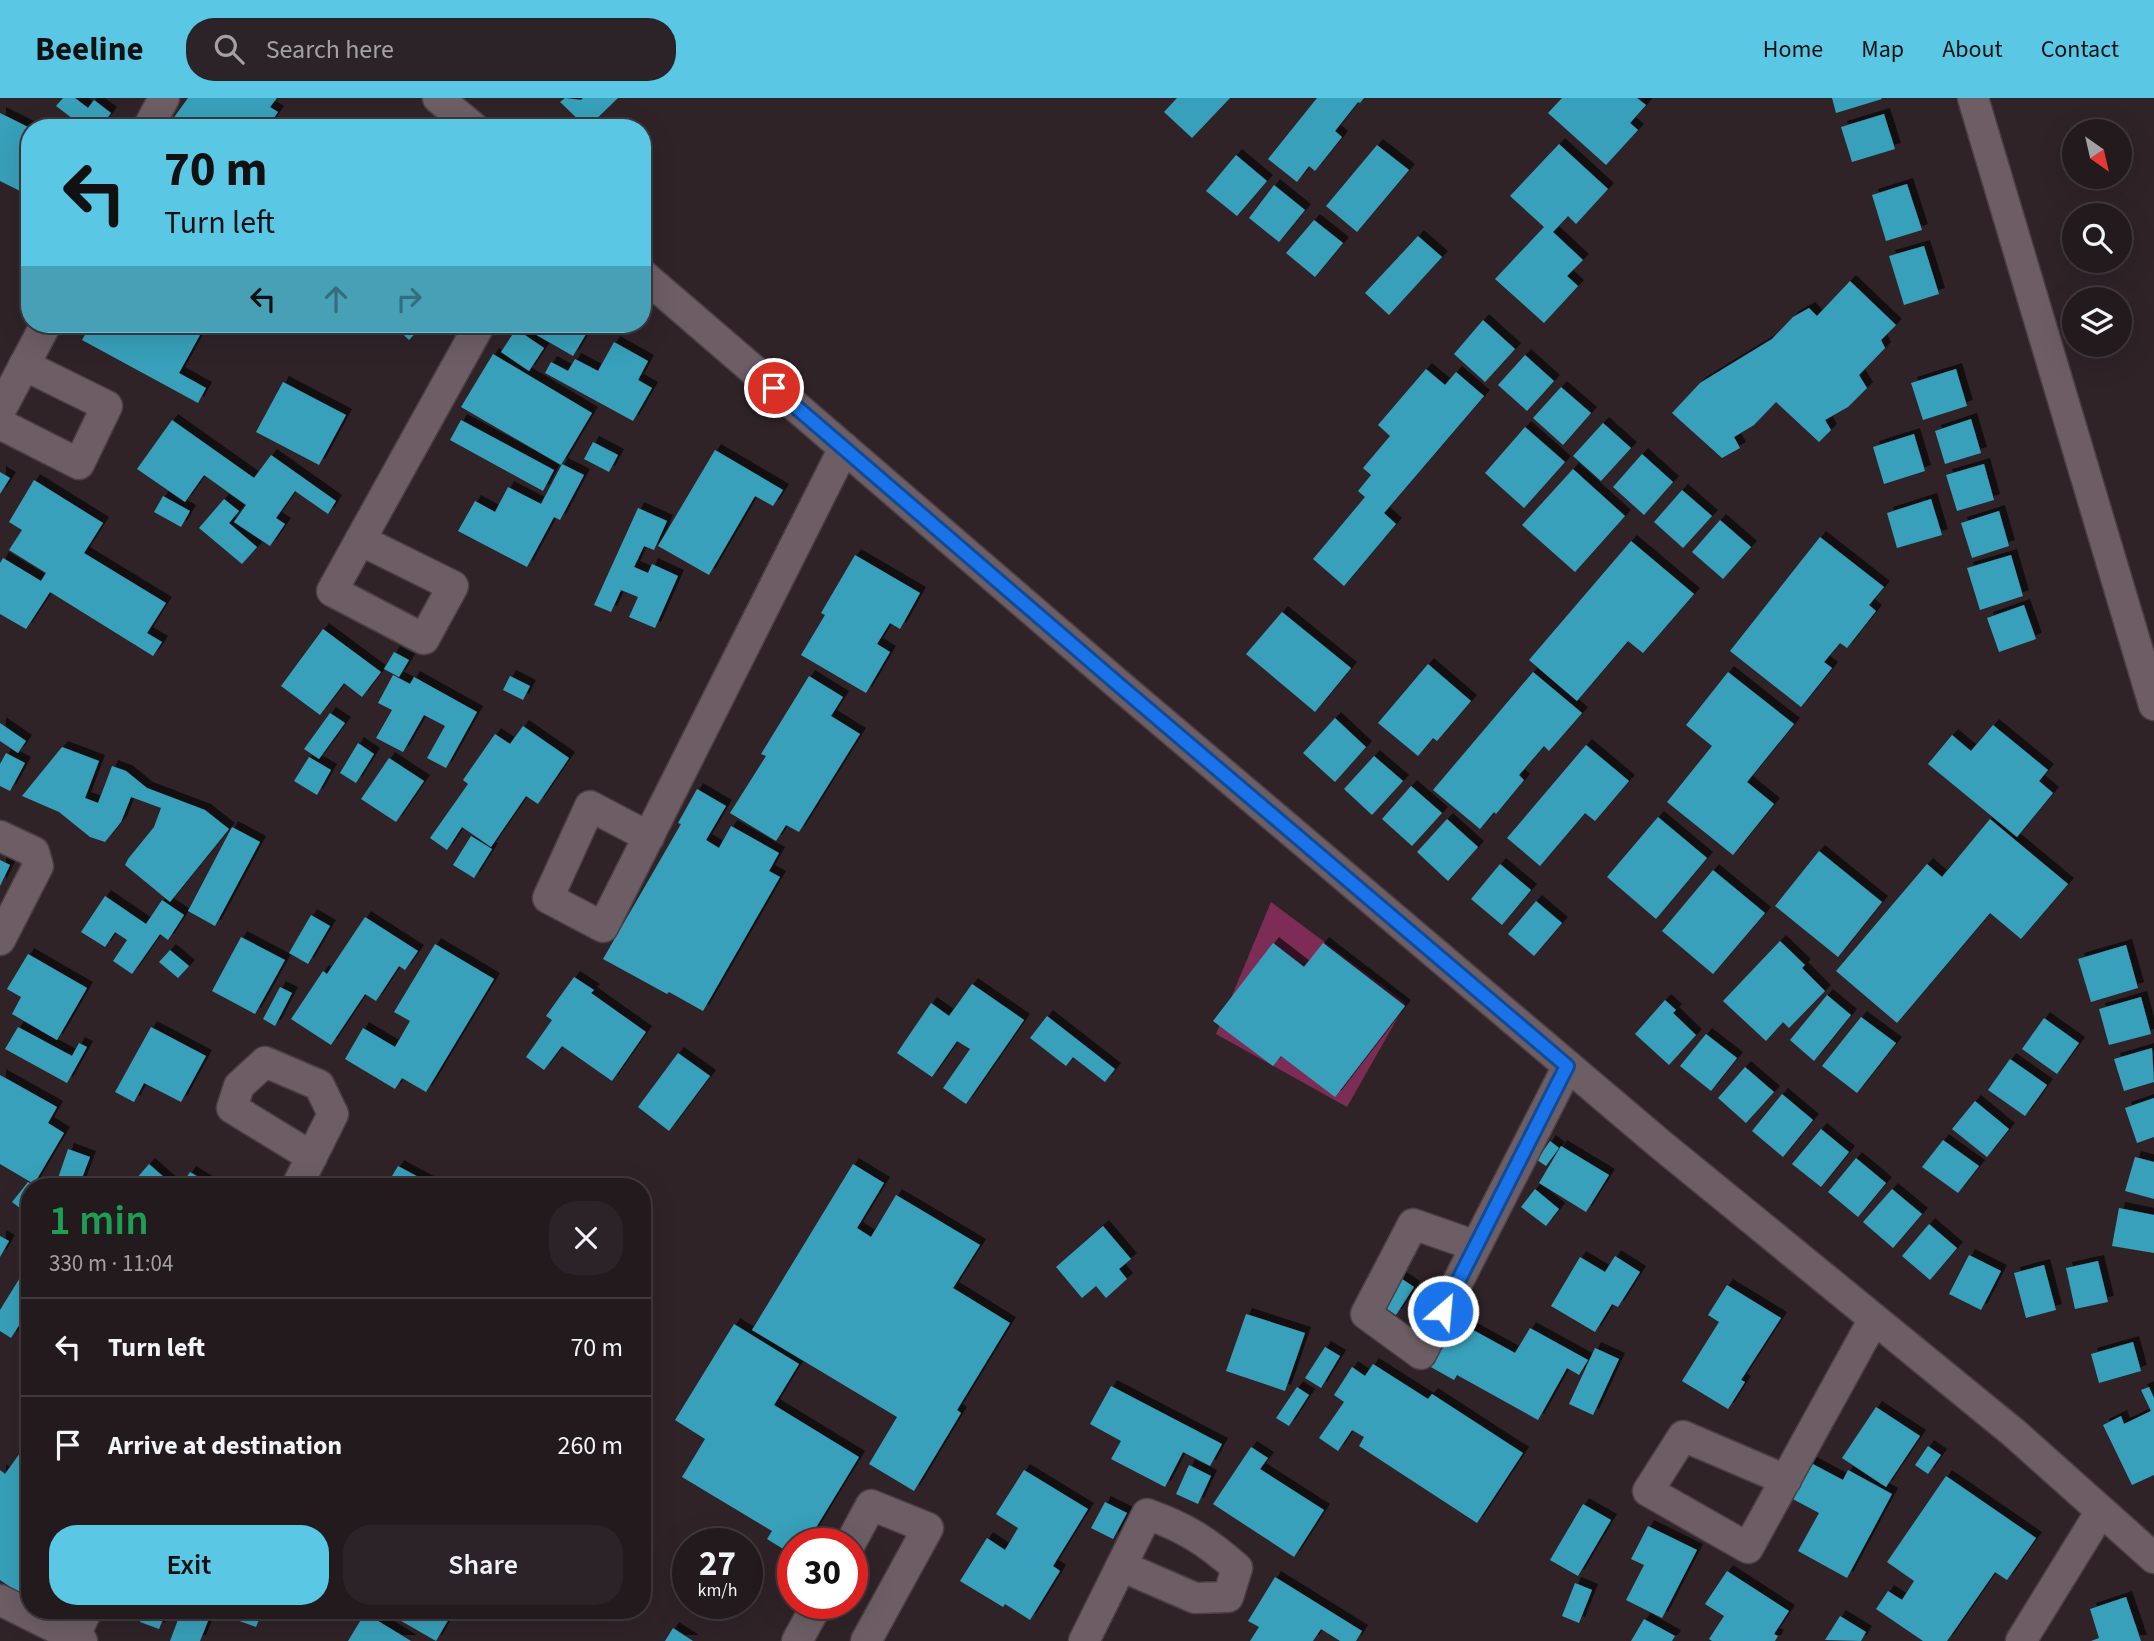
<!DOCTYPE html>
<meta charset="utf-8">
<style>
body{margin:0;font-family:"Source Sans 3",sans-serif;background:#2b2327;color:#f1f3f6;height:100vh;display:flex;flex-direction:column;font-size:26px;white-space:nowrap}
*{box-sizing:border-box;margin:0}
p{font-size:23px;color:#a3a1a4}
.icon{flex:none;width:38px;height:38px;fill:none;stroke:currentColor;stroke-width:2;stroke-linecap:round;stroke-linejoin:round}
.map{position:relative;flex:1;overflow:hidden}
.panel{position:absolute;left:21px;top:1080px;width:630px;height:441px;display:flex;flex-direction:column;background:#231a1e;border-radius:28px;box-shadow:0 7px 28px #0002,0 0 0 2px #40383c}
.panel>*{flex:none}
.guide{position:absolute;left:21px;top:21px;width:630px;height:214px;border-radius:28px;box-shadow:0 7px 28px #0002,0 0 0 2px #40383c;background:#5ac8e5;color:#111;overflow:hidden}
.needle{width:46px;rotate:146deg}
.buttons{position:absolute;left:2062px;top:21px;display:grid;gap:14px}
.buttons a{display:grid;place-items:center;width:70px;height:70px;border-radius:50%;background:#231a1e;box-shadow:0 7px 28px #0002,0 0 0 2px #40383c;font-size:35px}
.speed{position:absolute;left:672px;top:1430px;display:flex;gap:14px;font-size:35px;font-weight:700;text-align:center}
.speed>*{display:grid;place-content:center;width:91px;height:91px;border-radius:50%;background:#231a1e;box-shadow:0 7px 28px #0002,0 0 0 2px #40383c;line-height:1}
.speed small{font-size:18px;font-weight:400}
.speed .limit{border:10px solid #d22;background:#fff;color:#111}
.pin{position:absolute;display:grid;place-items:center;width:60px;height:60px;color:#fff;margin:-30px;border:4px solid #fff;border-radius:50%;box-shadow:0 2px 7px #0007}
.me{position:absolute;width:77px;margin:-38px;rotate:27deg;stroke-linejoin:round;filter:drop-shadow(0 0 5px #0008)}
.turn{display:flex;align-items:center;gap:24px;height:147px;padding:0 28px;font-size:32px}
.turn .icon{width:91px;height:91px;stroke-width:2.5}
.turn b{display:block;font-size:49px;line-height:60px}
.lanes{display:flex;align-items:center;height:66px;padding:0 28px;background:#0003;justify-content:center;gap:35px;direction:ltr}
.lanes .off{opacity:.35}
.round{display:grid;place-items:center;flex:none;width:74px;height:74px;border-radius:28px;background:#2b2327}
.headline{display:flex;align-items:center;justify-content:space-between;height:119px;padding:0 28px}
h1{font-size:42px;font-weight:600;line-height:52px;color:#1e9e55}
.primary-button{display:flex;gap:14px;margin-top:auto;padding:14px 28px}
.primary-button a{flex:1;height:80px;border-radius:28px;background:#5ac8e5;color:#111;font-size:28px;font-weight:600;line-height:80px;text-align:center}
.primary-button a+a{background:#2b2327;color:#f1f3f6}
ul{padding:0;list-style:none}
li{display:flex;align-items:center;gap:21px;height:98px;padding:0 28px;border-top:2px solid #40383c}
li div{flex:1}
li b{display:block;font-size:26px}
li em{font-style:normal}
header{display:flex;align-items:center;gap:42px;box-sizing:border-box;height:98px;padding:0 35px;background:#5ac8e5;color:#111}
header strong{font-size:33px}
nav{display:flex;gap:38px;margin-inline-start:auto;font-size:24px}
.search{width:490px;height:63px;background:#2b2327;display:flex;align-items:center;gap:18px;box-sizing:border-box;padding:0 24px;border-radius:28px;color:#a3a1a4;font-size:26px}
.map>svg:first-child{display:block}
.green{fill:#7d2d55}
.building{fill:#38a0ba;filter:url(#shadow)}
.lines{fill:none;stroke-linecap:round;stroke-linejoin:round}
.minor-casing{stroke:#4a3f44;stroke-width:33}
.minor{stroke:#6c5e64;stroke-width:30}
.route-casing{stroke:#114b97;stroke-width:18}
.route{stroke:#1a73e8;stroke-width:12}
</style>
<header>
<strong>Beeline</strong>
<div class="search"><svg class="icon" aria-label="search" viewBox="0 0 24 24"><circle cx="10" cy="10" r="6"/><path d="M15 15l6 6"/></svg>Search here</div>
<nav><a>Home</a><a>Map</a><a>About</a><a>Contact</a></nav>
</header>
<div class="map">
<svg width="2154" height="1543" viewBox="0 0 2154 1543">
<defs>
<filter id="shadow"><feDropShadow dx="6" dy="-6" stdDeviation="0" flood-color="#0009"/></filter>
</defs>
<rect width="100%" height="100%" fill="#2f2328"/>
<path class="green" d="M1271 804 1406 905 1347 1009 1216 936Z"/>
<g class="building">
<path d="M63 0H75L88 10 94 2 111 15 100 30H85L56 8Z"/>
<path d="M188 0H277L270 9 278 14 267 30H182L172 22Z"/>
<path d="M565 0 581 2 583 0H618L587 30 560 4Z"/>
<path d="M1177 0H1230L1192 40 1164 14Z"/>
<path d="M1317 0H1364L1360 5 1358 4 1335 33 1342 39 1315 73 1309 68 1297 84 1268 61Z"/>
<path d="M1562 0H1637L1646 7 1630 25 1638 32 1606 67 1548 15Z"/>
<path d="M1832 0H1881L1882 1 1836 15Z"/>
<path d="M0 15 30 30V74L20 93 0 83Z"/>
<path d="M1884 16 1895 51 1852 64 1841 29Z"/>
<path d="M1559 46 1608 91 1576 126 1568 118 1553 134 1583 162 1567 178 1578 188 1544 225 1495 181 1544 129 1510 98Z"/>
<path d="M1377 47 1409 72 1357 134 1326 108Z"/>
<path d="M1236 57 1267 83 1237 118 1206 93Z"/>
<path d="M1907 86 1922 132 1886 143 1872 97Z"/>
<path d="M1274 87 1305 112 1279 144 1249 120Z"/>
<path d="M1314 122 1343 145 1315 179 1286 155Z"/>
<path d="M1418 138 1442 159 1389 217 1365 195Z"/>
<path d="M1924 148 1939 196 1904 207 1889 158Z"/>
<path d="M1850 183 1896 227 1881 242 1885 250 1859 277 1867 290 1848 309 1825 322 1831 332 1819 344 1776 304 1754 327 1734 339 1740 350 1722 360 1672 315 1700 285 1772 241 1793 219 1809 210 1817 218Z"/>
<path d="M1483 222 1515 251 1485 284 1454 256Z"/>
<path d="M91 226H206L179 275 206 290 198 305 82 242Z"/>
<path d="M392 226H419L422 228 409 242Z"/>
<path d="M522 226H592L573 258 521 228Z"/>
<path d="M516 231 544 250 529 273 501 254Z"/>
<path d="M614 244 648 263 638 282 652 290 633 323 545 275 551 264 568 273 575 261 598 273Z"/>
<path d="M493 256 592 315 561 367 461 309Z"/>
<path d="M1525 257 1554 283 1527 313 1498 287Z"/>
<path d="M1426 271 1445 287 1456 274 1484 298 1384 415 1396 426 1344 488 1313 461 1365 399 1358 393 1371 377 1363 370 1390 338 1378 327Z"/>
<path d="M1956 271 1967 308 1923 322 1911 285Z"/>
<path d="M283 284 346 317 319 367 256 334Z"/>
<path d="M1561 289 1591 315 1563 347 1533 320Z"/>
<path d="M1971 321 1981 355 1945 366 1935 333Z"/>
<path d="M172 322 254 380 271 357 336 403 328 416 295 393 276 420 285 426 270 448 234 424 246 407 204 377 185 404 137 371Z"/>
<path d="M461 322 554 372 543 393 450 342Z"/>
<path d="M1603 325 1631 350 1601 383 1573 358Z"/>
<path d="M1525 329 1565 364 1524 410 1485 375Z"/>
<path d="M1914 336 1925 373 1884 386 1873 349Z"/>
<path d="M593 344 618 357 609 374 584 361Z"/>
<path d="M715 352 783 392 773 408 755 398 709 477 658 448Z"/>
<path d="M1642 356 1673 384 1644 417 1613 389Z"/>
<path d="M562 366 584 377 560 422 554 419 527 469 458 433 475 403 495 414 508 389 541 406Z"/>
<path d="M1984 366 1994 402 1957 413 1946 377Z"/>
<path d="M1573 371 1625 418 1575 474 1522 427Z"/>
<path d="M0 374 10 380 0 396Z"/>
<path d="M34 382 103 425 84 455 166 505 147 535 162 544 153 558 50 494 26 531 0 516V465L3 460 41 483 46 475 9 452 22 432 9 424Z"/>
<path d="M1682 392 1712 418 1683 450 1654 424Z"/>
<path d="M163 398 190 413 181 429 154 414Z"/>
<path d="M224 401 239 413 229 425 257 449 242 466 199 430Z"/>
<path d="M1931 401 1942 437 1897 450 1887 415Z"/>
<path d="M638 410 667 423 654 452 644 448 634 469 648 475 652 466 678 478 655 530 629 519 638 499 621 492 611 514 594 507Z"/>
<path d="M1999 413 2009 448 1972 460 1961 425Z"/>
<path d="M1720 422 1751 449 1723 481 1692 454Z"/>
<path d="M1820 439 1884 489 1869 507 1876 513 1847 550 1840 545 1824 564 1832 570 1801 609 1730 553Z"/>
<path d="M1631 443 1694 496 1643 555 1628 543 1577 603 1529 562Z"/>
<path d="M855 457 920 495 900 531 890 525 877 546 890 554 866 595 801 557 825 517 821 515Z"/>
<path d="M2011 457 2023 498 1980 512 1967 470Z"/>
<path d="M2024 507 2036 541 1999 554 1987 520Z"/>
<path d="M1282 514 1351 570 1315 614 1246 556Z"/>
<path d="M323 531 381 574 362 599 344 585 320 617 281 588Z"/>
<path d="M394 554 409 562 399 579 384 571Z"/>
<path d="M1428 566 1471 603 1437 643 1433 640 1418 658 1378 625Z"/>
<path d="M1533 574 1582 615 1549 653 1544 648 1519 677 1524 682 1496 716 1494 714 1480 731 1433 692Z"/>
<path d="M1728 574 1794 626 1747 684 1774 706 1733 757 1667 704 1712 648 1686 627Z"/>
<path d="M393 577 410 586 414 579 477 614 446 670 427 660 445 628 424 617 403 654 376 640 392 612 378 605Z"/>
<path d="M510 578 530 588 523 602 503 592Z"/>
<path d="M809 578 843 599 831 618 860 636 799 734 786 727 776 743 730 715 766 658 761 656Z"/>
<path d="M330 615 345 625 319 661 304 651Z"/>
<path d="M1335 620 1366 649 1335 684 1303 655Z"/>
<path d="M0 625 26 643 18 655 0 643Z"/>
<path d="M1993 627 2048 672 2039 683 2053 695 2017 739 1928 666 1952 637 1971 653Z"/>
<path d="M523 628 569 660 538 706 526 698 491 749 462 729 447 752 430 740 468 686 463 682 495 636 510 646Z"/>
<path d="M358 645 374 656 356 685 340 675Z"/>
<path d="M1586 647 1629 683 1595 723 1585 715 1540 768 1507 740Z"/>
<path d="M62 649 99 663 85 700 98 705 112 668 126 673 147 690 205 712 229 731 170 804 125 767 128 761 154 729 161 710 131 699 121 724 105 744 90 739 59 714 22 698Z"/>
<path d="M6 655 25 665 10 693 0 688V666Z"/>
<path d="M1374 658 1403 683 1372 717 1344 691Z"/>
<path d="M309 659 331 672 317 697 294 683Z"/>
<path d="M389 660 424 683 396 724 361 701Z"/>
<path d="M1411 688 1442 715 1412 748 1382 721Z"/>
<path d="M697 691 726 708 706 742 719 750 731 728 779 755 769 773 780 779 703 913 669 894 667 896 603 861 681 726 678 725Z"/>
<path d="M1658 719 1707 760 1656 821 1607 779Z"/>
<path d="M1447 721 1478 749 1448 783 1417 754Z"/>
<path d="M1990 721 2068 786 2021 841 1990 815 1897 925 1836 873 1927 766 1942 779Z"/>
<path d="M232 729 260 744 215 828 188 813Z"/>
<path d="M471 738 492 751 474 780 453 767Z"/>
<path d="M1819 753 1882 804 1838 859 1775 808Z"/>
<path d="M0 762 10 767 0 788Z"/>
<path d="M1500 766 1531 792 1502 827 1471 801Z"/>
<path d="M1713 772 1765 815 1713 876 1662 833Z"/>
<path d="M105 798 146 826 162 802 184 817 168 842 160 836 132 876 113 863 127 842 115 834 105 849 81 834Z"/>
<path d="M1536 803 1562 825 1534 858 1508 836Z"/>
<path d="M311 817 330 828 308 866 289 855Z"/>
<path d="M365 819 418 853 405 872 399 868 376 903 365 896 331 947 291 921 323 873 327 876Z"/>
<path d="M241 839 285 862 255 916 212 893Z"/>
<path d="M1780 843 1805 867 1802 870 1825 893 1789 930 1783 924 1766 943 1723 903Z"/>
<path d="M1273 845 1304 869 1323 845 1405 908 1335 999 1281 958 1273 968 1213 923Z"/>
<path d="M435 846 494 881 426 994 402 980 395 991 345 961 363 930 395 949 410 923 394 914Z"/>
<path d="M2126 847 2138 890 2091 904 2078 861Z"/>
<path d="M170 852 189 868 178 880 159 864Z"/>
<path d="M28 856 87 890 57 942 12 916 21 899 7 891Z"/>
<path d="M574 879 594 892 591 895 646 934 612 983 562 948 544 972 526 959 552 922 546 918Z"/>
<path d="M972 886 1024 922 966 1006 943 990 970 951 957 943 932 979 897 955 931 905 949 918Z"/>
<path d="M280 889 292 895 275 928 263 921Z"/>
<path d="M1827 897 1851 917 1814 963 1790 942Z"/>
<path d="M2141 899 2151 936 2109 947 2099 911Z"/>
<path d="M1665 902 1676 912 1673 915 1696 937 1669 967 1635 936Z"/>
<path d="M1047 918 1115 971 1105 984 1073 959 1066 968 1030 940Z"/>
<path d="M1861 919 1896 945 1857 995 1822 968Z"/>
<path d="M2044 920 2079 945 2057 976 2022 951Z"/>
<path d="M18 929 72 958 79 945 87 949 67 985 5 951Z"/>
<path d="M151 929 206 958 181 1004 144 985 134 1004 115 994Z"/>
<path d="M1706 936 1737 960 1711 993 1680 968Z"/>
<path d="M2152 950 2154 984 2124 993 2114 961Z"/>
<path d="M678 955 710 978 669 1033 638 1009Z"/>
<path d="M2010 961 2047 987 2025 1018 1988 992Z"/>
<path d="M1745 969 1774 994 1746 1025 1718 1000Z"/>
<path d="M0 977 57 1009 48 1025 64 1035 34 1086 0 1066Z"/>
<path d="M1782 996 1813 1022 1783 1059 1752 1033Z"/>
<path d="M2154 1000V1039L2137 1045 2125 1010Z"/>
<path d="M1975 1003 2009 1031 1987 1059 1952 1031Z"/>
<path d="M1821 1031 1849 1054 1821 1089 1792 1066Z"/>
<path d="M1943 1042 1979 1068 1958 1095 1922 1069Z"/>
<path d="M1550 1043 1559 1050 1546 1068 1537 1062Z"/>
<path d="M1561 1048 1609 1077 1586 1114 1539 1085Z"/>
<path d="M68 1051 90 1059 79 1088H63L56 1086Z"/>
<path d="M2135 1059 2154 1064V1101L2125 1093Z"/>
<path d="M1856 1060 1886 1085 1858 1119 1828 1094Z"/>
<path d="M149 1066 174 1088H130Z"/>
<path d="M853 1066 884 1085 857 1130 871 1139 896 1097 980 1147 953 1190 1010 1225 957 1312 961 1315 914 1393 869 1366 897 1319 752 1232Z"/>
<path d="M398 1068 435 1088H386Z"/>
<path d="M190 1074 213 1088H181Z"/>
<path d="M28 1084 34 1088H30V1118L12 1104Z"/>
<path d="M1535 1091 1559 1111 1546 1128 1521 1109Z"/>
<path d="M1892 1091 1922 1116 1893 1150 1863 1124Z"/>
<path d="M2119 1110 2154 1117V1155L2112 1148Z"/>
<path d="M1929 1126 1957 1150 1930 1182 1902 1158Z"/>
<path d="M1103 1128 1131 1161 1119 1171 1127 1181 1106 1200 1096 1188 1082 1200 1056 1169Z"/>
<path d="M0 1138 9 1143 0 1159Z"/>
<path d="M1969 1157 2001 1173 1981 1212 1949 1196Z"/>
<path d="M1615 1158 1640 1174 1618 1209 1612 1206 1595 1234 1551 1208 1580 1159 1605 1174Z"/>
<path d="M2098 1163 2108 1204 2075 1211 2066 1170Z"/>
<path d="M2044 1167 2056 1212 2026 1220 2014 1175Z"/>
<path d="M1396 1177 1414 1189 1396 1217 1378 1205Z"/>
<path d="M21 1178 30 1183V1210L11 1240 0 1233V1212Z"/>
<path d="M1727 1187 1781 1220 1741 1282 1745 1284 1728 1311 1682 1283 1719 1224 1708 1217Z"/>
<path d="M1246 1216 1305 1235 1285 1293 1226 1273Z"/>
<path d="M1455 1222 1515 1255 1530 1230 1588 1262 1579 1277 1567 1270 1538 1322 1457 1277 1454 1282 1429 1268Z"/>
<path d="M734 1226 799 1266 774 1307 859 1359 806 1446H793V1457L767 1441 772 1433 682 1379 705 1341 675 1322Z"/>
<path d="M2133 1244 2141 1273 2099 1285 2091 1256Z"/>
<path d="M1325 1249 1340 1258 1321 1290 1305 1280Z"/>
<path d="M1595 1250 1619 1261 1593 1317 1569 1306Z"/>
<path d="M1373 1266 1428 1301 1432 1296 1523 1355 1477 1425 1359 1348 1364 1339 1352 1332 1338 1353 1319 1340 1344 1304 1334 1297 1352 1269 1365 1278Z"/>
<path d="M1111 1288 1222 1346 1210 1368 1183 1354 1165 1389 1111 1361 1121 1343 1090 1326Z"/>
<path d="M1297 1289 1309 1297 1289 1328 1276 1320Z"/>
<path d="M2149 1289 2154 1300V1377L2132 1387 2103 1327 2121 1318 2124 1326 2151 1313 2141 1292Z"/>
<path d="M1876 1309 1920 1338 1886 1389 1842 1360Z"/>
<path d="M30 1341V1486L22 1497 0 1482V1372L5 1376Z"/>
<path d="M1928 1348 1941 1357 1928 1376 1915 1367Z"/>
<path d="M1251 1349 1268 1360 1260 1371 1324 1412 1294 1459 1213 1406Z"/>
<path d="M1807 1363 1843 1382 1848 1372 1892 1396 1847 1480 1798 1453 1819 1415 1787 1398Z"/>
<path d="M1189 1367 1211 1378 1198 1406 1176 1396Z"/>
<path d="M1024 1372 1088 1411 1053 1468 1060 1473 1030 1522 1005 1506 1003 1509 960 1483 987 1440 1005 1452 1018 1430 996 1416Z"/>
<path d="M1946 1378 2036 1440 2007 1482 1995 1474 1947 1543H1923L1876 1511 1888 1493 1902 1502 1914 1483 1887 1464Z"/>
<path d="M1105 1404 1127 1415 1113 1441 1091 1430Z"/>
<path d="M1583 1406 1611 1422 1578 1478 1550 1462Z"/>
<path d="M1648 1428 1697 1452 1662 1520 1626 1502 1644 1467 1631 1461Z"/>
<path d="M1727 1473 1789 1513 1774 1536 1778 1538 1775 1543H1712L1709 1541 1724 1518 1705 1506Z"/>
<path d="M1275 1479 1362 1533 1356 1543H1340L1321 1531 1313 1543H1250L1259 1529 1248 1523Z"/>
<path d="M1575 1485 1592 1492 1579 1525 1562 1518Z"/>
<path d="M2126 1499 2141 1543H2091L2099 1540 2090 1511Z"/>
<path d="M145 1512H263L256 1529 212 1513 200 1543H170L179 1519 166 1514 159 1531 140 1524Z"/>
<path d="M382 1512H454L436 1543Z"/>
<path d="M365 1515 411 1543H348Z"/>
<path d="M1840 1518 1866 1534 1861 1543 1825 1542Z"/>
<path d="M1644 1521 1675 1538 1672 1543H1631Z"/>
<path d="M673 1530 693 1543H665Z"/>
</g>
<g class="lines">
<g class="minor-casing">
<g id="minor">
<path d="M438 0 474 30"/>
<path d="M1973 0 2154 607"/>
<path d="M148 30 164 0"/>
<path d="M642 176 1119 587 1660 1046 2014 1335 2154 1460"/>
<path d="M0 313 46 226"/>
<path d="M0 326 79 366 107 308 24 267"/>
<path d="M360 442 453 488 424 541 332 493 480 226"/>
<path d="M0 738 34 754 38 768 0 842"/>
<path d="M649 739 590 708 548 800 603 829 844 350"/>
<path d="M297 1088 333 1016 319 987 265 964 239 988 232 1010 312 1059"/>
<path d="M1476 1148 1413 1126 1366 1216 1421 1256 1568 968"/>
<path d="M1786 1382 1683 1338 1648 1393 1748 1450 1874 1221"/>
<path d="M850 1446 871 1407 928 1430 866 1543"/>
<path d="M0 1502 82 1543"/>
<path d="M74 1539 87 1512"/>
<path d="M797 1543 818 1505"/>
<path d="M1084 1543 1147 1416C1184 1429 1208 1444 1237 1470L1228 1499 1195 1500 1121 1468"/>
<path d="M2021 1543 2101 1413"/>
</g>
</g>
<use href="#minor" class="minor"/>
</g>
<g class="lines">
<g class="route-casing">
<path id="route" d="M774 290 1119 587 1567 968 1443 1213"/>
</g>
<use href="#route" class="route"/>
</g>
</svg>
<div class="buttons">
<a><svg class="needle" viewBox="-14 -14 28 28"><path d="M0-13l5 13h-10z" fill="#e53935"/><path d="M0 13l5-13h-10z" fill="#a3a1a4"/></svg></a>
<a><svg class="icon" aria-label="search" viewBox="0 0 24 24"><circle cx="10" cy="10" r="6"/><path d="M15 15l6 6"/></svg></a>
<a><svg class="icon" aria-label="layers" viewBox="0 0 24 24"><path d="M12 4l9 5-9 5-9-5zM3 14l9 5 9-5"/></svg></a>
</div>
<div class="speed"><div>27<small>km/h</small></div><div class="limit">30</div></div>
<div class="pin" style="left:774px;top:290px;background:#d93025"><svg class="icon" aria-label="arrive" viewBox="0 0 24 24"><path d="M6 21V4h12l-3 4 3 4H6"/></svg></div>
<svg class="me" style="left:1443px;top:1213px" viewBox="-20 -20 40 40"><circle r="17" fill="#1a73e8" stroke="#fff" stroke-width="3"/><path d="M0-11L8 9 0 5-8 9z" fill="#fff"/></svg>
<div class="guide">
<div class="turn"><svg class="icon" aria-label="left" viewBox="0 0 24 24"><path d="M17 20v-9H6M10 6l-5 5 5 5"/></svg><div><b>70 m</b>Turn left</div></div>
<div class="lanes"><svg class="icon" aria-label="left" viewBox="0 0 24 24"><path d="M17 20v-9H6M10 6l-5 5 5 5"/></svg><svg class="icon off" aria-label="ahead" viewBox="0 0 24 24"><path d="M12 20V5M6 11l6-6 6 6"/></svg><svg class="icon off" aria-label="right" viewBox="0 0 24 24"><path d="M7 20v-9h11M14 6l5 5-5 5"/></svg></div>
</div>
<section class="panel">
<div class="headline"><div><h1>1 min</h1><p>330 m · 11:04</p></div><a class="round"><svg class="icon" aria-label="close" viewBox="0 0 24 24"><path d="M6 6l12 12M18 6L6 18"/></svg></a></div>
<ul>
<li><svg class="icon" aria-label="left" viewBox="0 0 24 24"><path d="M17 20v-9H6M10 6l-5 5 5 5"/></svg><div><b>Turn left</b></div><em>70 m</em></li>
<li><svg class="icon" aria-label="arrive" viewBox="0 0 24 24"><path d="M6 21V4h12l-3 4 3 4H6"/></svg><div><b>Arrive at destination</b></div><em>260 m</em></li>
</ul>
<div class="primary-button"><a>Exit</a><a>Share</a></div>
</section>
</div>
